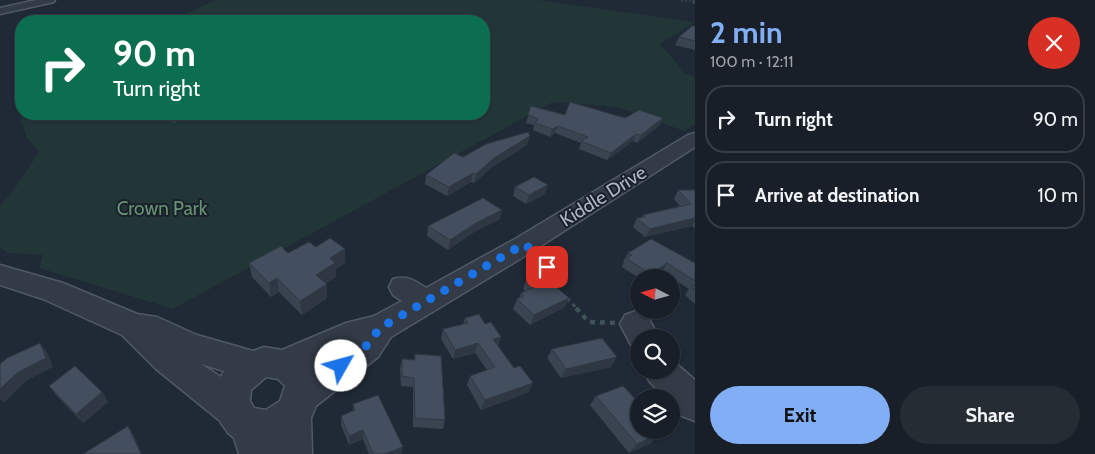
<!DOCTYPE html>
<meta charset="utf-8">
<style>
body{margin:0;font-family:Cabin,sans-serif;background:#252c34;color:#f1f3f6;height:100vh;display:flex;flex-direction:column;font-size:19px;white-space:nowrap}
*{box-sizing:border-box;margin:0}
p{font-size:16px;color:#9fa2a8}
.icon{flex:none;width:28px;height:28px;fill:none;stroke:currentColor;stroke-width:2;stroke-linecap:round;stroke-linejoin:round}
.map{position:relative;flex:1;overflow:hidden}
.side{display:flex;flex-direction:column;background:#181f28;width:400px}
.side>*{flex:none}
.guide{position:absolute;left:15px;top:15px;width:475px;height:105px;border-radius:20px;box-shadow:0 1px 4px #0004,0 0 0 1px #363d45;background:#0b6e4f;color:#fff;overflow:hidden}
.needle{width:32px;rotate:276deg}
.tools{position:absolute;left:630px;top:269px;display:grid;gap:10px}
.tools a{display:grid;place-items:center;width:50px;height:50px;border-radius:50%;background:#181f28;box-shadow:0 1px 4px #0004,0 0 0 1px #363d45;font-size:25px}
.pin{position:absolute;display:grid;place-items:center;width:42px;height:42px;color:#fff;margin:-21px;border-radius:10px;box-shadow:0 2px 8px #0006}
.me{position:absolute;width:55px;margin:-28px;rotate:52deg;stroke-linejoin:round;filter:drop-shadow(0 0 4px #0008)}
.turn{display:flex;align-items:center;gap:18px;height:105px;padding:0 15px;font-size:22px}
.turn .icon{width:65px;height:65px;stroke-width:2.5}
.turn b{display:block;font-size:35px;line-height:42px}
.round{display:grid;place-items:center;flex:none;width:52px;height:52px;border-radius:26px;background:#252c34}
.head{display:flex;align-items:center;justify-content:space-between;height:85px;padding:0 15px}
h1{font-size:30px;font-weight:700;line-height:38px;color:#81aef5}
.cta{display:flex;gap:10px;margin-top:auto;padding:10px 15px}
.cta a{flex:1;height:58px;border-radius:30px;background:#81aef5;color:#111;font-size:20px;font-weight:700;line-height:58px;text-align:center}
.cta a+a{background:#252c34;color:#f1f3f6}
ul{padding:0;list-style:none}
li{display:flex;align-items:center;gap:15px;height:68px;margin:0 10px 8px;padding:0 5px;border:2px solid #363d45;border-radius:20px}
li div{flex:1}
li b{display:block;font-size:19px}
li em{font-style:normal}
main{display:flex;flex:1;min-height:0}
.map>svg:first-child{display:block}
.green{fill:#223537}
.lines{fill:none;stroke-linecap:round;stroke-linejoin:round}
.minor-casing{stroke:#515965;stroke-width:3}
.path-far2{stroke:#3f5255;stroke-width:1;stroke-dasharray:2 2;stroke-linecap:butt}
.path-far1{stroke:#3f5255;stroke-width:3;stroke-dasharray:4 4;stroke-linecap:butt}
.path{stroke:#3f5255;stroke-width:4.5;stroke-dasharray:5 5;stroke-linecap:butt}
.minor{fill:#333b47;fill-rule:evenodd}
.wall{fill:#3a4451}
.shaded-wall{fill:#2f3742}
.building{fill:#434f5e;stroke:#2f3742}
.route{stroke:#1a73e8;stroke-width:9;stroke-dasharray:0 16.2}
.labels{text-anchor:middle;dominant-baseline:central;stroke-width:4;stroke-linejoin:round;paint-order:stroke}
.street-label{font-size:19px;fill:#adb6c4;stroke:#19202b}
.park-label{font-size:19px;fill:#669370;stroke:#19202b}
</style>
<main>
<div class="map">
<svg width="695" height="454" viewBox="0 0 695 454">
<rect width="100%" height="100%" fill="#202936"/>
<path class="green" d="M215 0H538L695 22 660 44 685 73 695 77V124L684 131 618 107 553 102 173 309 39 268 43 255 8 253 0 248V205L13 191 39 152 27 138 20 118 26 114H484V21H172Z"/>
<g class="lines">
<g class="minor-casing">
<g id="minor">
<path d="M36 0H55L54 2 0 14V8Z"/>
<path d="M695 133V147L533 251 391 337 378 357 316 406 311 418 312 454H239L234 438 228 433 219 420 156 369 122 335 43 299 0 285V265L63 283 137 314 157 317 197 335 253 351 264 347 282 350 346 323 374 316 402 301 393 295 389 287 393 279C407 275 414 280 426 288L515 239 688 135ZM201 364 224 371 221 377ZM266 377 278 379 285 386 280 401 266 410 254 408 250 401 251 390Z"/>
<path d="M636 311 647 315 659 338H639V350L632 347 620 324 625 315Z"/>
<path d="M671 359 695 380V421L682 416 671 405V398H665L649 381 644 370H671Z"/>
</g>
</g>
<path class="path-far2" d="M681 1H695"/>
<g class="path-far1">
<path d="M538 255 545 263 559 289"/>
<path d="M567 298 578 310"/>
</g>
<path class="path" d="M576 308 589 322 615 323"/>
<use href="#minor" class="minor"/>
</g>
<g class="wall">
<path d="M693 0H695V4L692 3Z"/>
<path d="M695 26V50L675 45 679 37Z"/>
<path d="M531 106 565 115 663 118 660 125 637 143 633 141 607 160 579 149 581 143 555 133 550 137 533 130 534 125 526 123Z"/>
<path d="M151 114H191L175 123Z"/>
<path d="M527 145 492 167 474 183 471 182 447 196 425 184 426 175 463 157Z"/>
<path d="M515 187 545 194 526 204 513 196Z"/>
<path d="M678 190H695V228L692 226 645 237 633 227 637 218H641L643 215 680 206 674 199Z"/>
<path d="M500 219 474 232 448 250 427 236 428 226Z"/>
<path d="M316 247 345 249V263L336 269V277L326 283 327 298 302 315 279 292 271 297 252 277 249 263Z"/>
<path d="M628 253 695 263V304L685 295 689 289 662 272 653 278H639L622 267 624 262H623Z"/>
<path d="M526 280 569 298 565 307 530 325 513 309 517 299 519 298 521 293 525 291 523 289Z"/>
<path d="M465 318 485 324 501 337 498 346 529 392 481 410 467 385 470 376 487 370 475 353 453 359 441 339 443 329 463 324Z"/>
<path d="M552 349 611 367 561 378 547 358Z"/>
<path d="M415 354 445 420 443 429 413 427V387L401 386 400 368 402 359 414 360Z"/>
<path d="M49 386 102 392 108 402 83 423 56 395Z"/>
<path d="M596 396 639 430 651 443 629 453 590 405Z"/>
<path d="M353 404 403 447 401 454H369L363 439 349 445 341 425V416L353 411Z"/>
</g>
<g class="shaded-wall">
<path d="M175 114H191L175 123 173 115Z"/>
<path d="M663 118 660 125 637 143 641 135Z"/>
<path d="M558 126 555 133 550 137 552 129Z"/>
<path d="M636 134 633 141 607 160 611 153Z"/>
<path d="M530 136 527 145 492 167 474 183 476 174 494 158Z"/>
<path d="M473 173 471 182 447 196 449 187Z"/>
<path d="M548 185 545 194 526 204 529 195Z"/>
<path d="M502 210 500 219 474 232 448 250 450 240 476 223Z"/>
<path d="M695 218V221L692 226 645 237 650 229Z"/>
<path d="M345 249V263L336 269V277L317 289 316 275 330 258Z"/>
<path d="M667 263 662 272 653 278H648L651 274Z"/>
<path d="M277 278 279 292 271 297 269 283Z"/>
<path d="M327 284V298L302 315 300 301Z"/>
<path d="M569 298 565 307 530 325 534 315Z"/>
<path d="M501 337 498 346 493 339Z"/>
<path d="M40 343 47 352 53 367 26 381 4 403 0 399V389Z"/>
<path d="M478 343 475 353 453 359 455 350Z"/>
<path d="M617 357 611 367 561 378 566 369Z"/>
<path d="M533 383 529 392 481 410 485 400Z"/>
<path d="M102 392 108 402 83 423 76 414Z"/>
<path d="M128 426 134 435 142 454H140Z"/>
<path d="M363 430V439L349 445V436Z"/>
<path d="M659 434 651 443 629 453 637 444Z"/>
<path d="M403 447 401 454H385Z"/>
</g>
<g class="building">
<path d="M692 26H695V41L679 37Z"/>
<path d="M570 102 625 118 639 110 663 118 641 135 636 134 611 153 581 141 588 137 558 126 552 129 535 123 538 119 528 115 531 106 565 115Z"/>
<path d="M528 132 530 136 494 158 476 174 473 173 449 187 426 175 454 153 463 157 486 144Z"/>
<path d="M534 177 548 185 529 195 515 187Z"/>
<path d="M678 190H695V218L650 229 637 218 645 217 643 215 691 204Z"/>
<path d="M483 198 502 210 476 223 450 240 428 226Z"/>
<path d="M330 238 345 249 330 258 335 263 316 275 327 284 300 301 277 278 269 283 249 263 281 246 288 253 309 242 316 247Z"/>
<path d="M651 239 695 263V281L667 263 651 274 626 258 632 255 628 253Z"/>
<path d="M540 273 569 298 534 315 517 299 524 296 521 293 534 287 526 280Z"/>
<path d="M695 285V290L691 287Z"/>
<path d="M479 314 485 324 491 322 501 337 493 339 514 368 520 366 533 383 485 400 470 376 495 367 478 343 455 350 443 329 468 323 465 318Z"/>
<path d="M602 338 617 357 566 369 552 349Z"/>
<path d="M40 343 46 358 18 372 0 389V364L7 358Z"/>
<path d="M415 354 441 356 445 420 415 418 414 378 402 376V359L415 360Z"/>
<path d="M75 366 102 392 76 414 49 386Z"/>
<path d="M623 386 639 403V409H637L639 411V430H656L659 434 637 444 596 396Z"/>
<path d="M378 395 403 447 385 454H373L363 430 349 436 341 416 355 410 353 404Z"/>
<path d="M128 426 141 454H83Z"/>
</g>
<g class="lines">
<path class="route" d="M341 366 366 346 380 328 524 244 542 258 547 267"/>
</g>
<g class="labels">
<g class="street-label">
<text transform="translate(603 196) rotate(-32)">Kiddle Drive</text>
</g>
<g class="park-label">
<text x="162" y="208">Crown Park</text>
</g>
</g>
</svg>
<div class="tools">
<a><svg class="needle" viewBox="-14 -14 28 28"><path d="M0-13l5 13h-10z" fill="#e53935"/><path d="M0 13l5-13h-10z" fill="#9fa2a8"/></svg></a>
<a><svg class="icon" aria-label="search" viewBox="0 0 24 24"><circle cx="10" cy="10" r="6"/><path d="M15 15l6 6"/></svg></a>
<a><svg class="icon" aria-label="layers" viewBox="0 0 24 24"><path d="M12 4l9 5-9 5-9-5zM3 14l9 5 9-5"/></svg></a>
</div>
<div class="pin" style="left:547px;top:267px;background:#d93025"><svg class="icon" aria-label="arrive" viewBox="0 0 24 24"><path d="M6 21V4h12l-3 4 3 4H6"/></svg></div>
<svg class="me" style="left:341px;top:366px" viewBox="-20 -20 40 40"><circle r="19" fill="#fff"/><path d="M0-13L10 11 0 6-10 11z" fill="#1a73e8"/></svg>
<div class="guide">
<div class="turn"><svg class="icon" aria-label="right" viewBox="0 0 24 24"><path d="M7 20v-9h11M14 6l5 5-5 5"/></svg><div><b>90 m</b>Turn right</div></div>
</div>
</div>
<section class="side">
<div class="head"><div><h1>2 min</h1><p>100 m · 12:11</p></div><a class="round" style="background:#d93025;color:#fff"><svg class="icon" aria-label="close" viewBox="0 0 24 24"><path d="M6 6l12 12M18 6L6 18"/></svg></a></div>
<ul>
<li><svg class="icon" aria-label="right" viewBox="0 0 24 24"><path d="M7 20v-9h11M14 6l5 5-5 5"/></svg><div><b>Turn right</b></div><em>90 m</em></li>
<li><svg class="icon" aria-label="arrive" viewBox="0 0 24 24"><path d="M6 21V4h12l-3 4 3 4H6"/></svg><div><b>Arrive at destination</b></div><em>10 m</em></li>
</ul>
<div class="cta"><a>Exit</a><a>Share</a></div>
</section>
</main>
